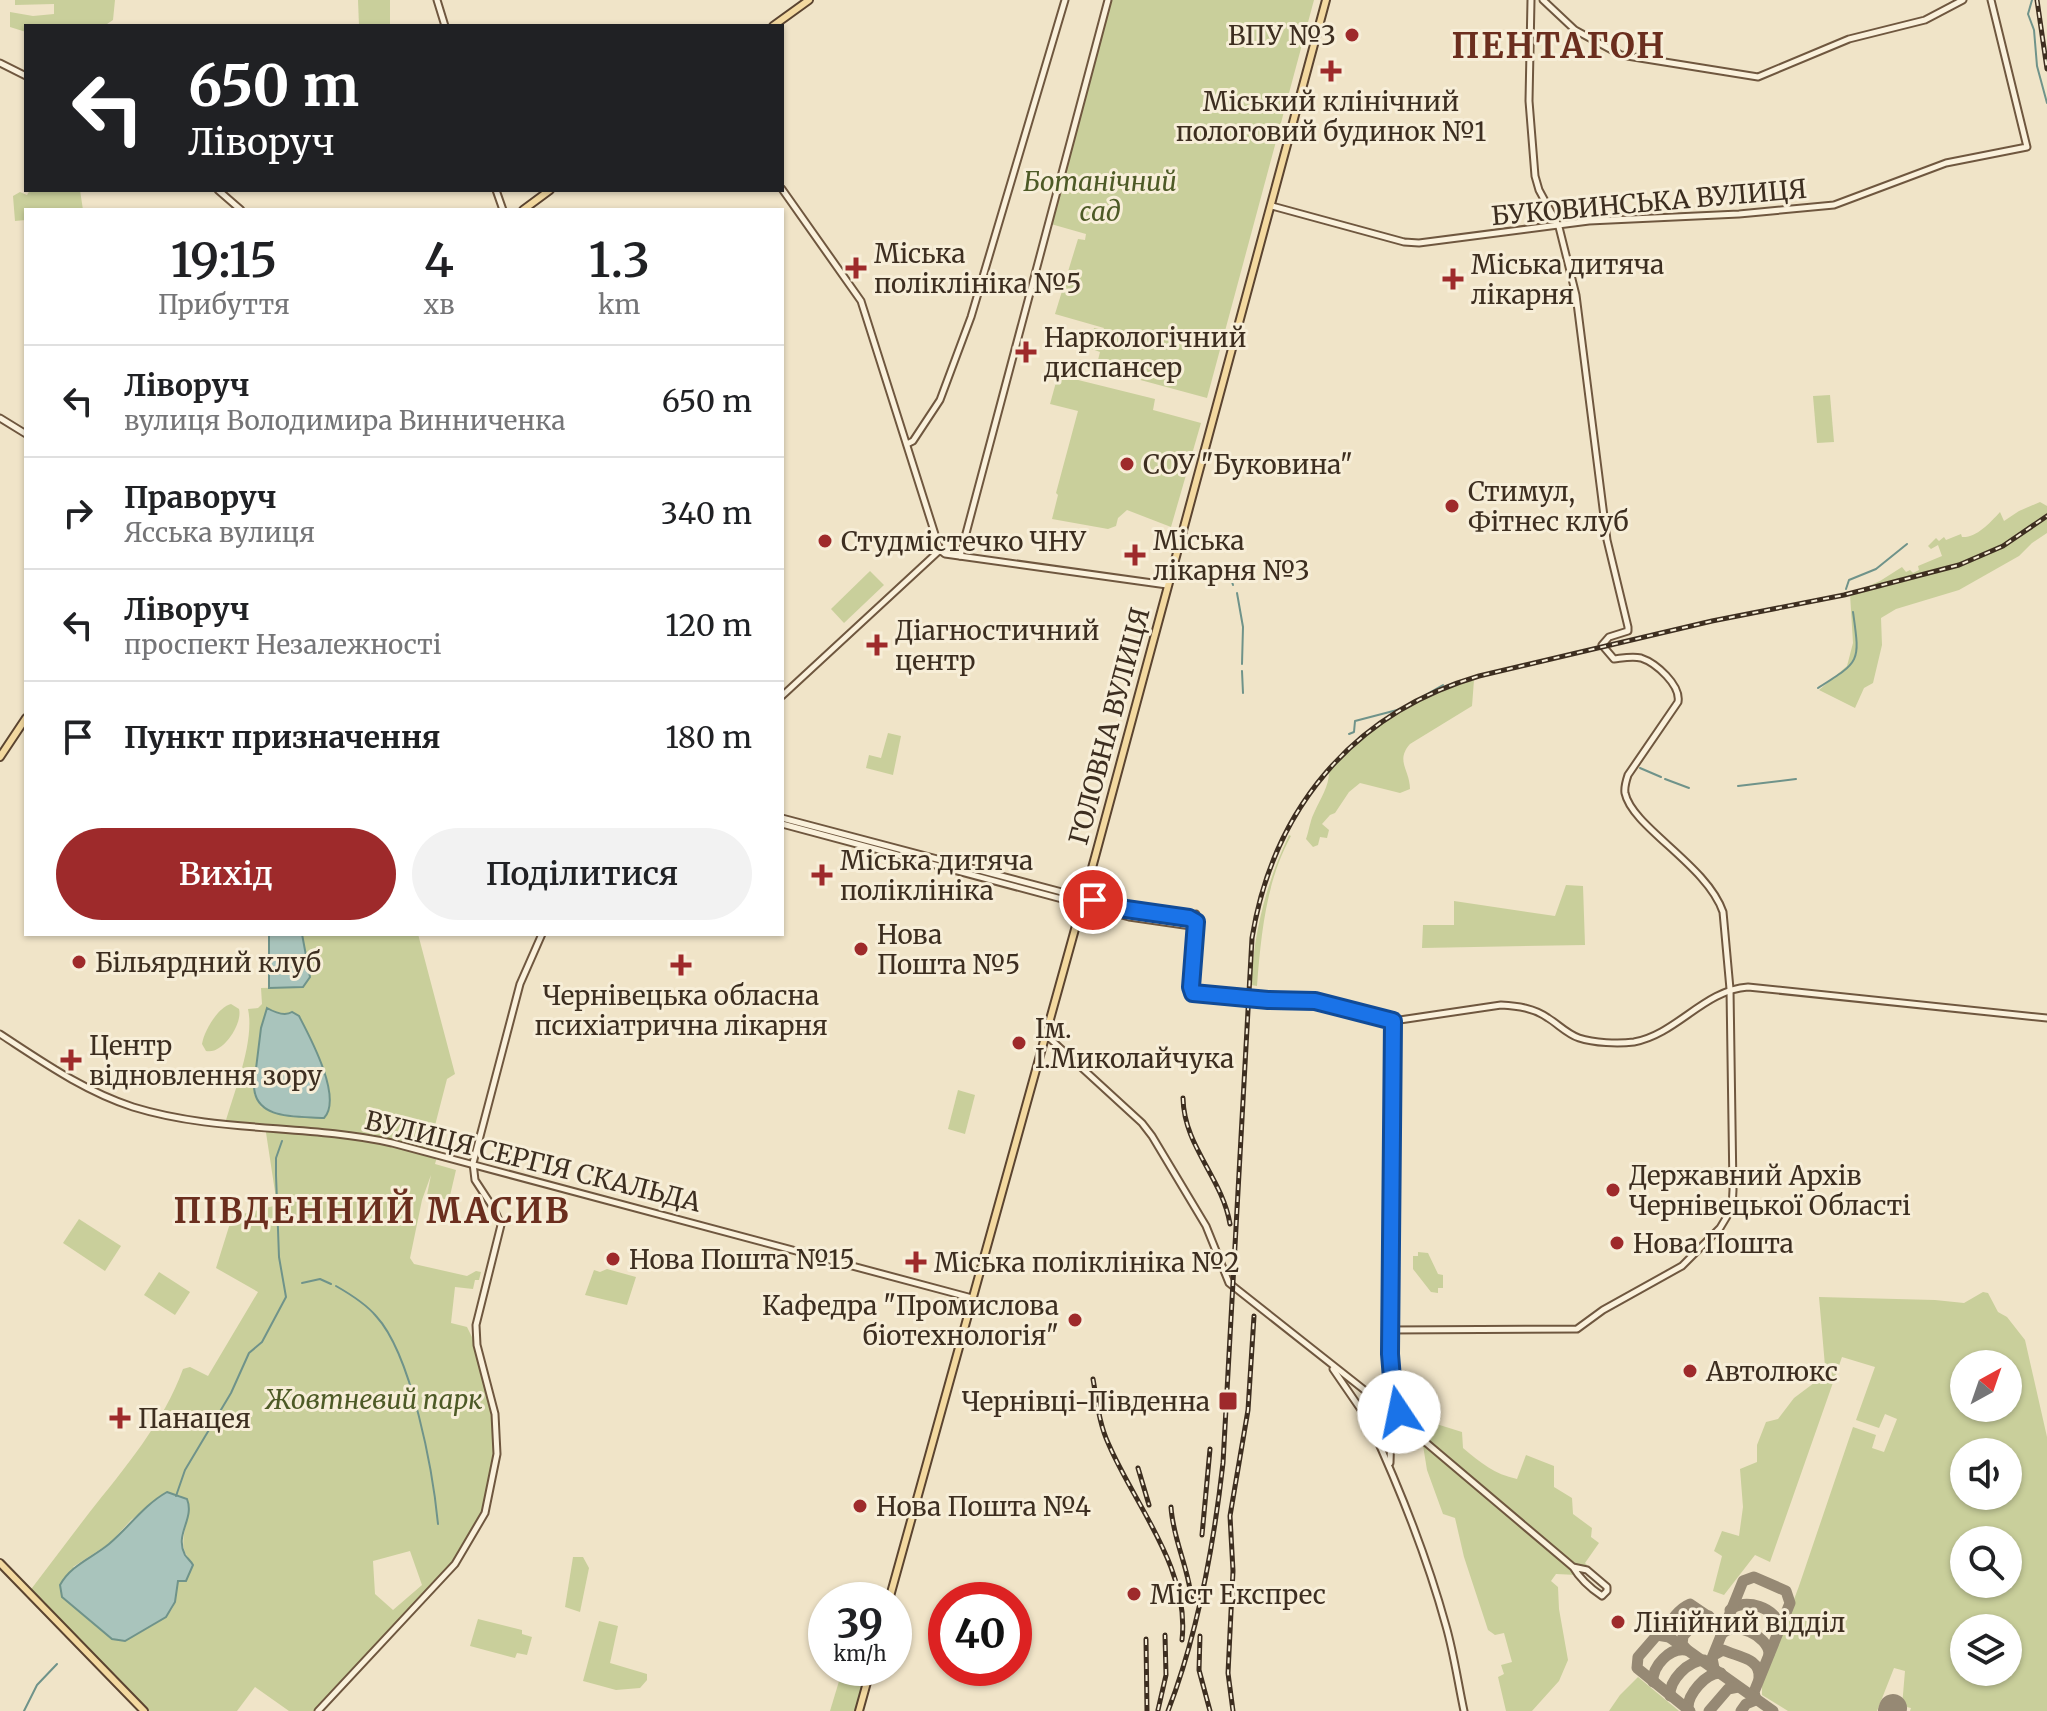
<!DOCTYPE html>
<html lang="uk">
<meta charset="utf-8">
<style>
body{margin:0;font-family:Merriweather,serif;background:#f2f2f2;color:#202124;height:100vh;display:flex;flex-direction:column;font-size:30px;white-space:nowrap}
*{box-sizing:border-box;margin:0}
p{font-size:26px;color:#757577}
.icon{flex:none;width:44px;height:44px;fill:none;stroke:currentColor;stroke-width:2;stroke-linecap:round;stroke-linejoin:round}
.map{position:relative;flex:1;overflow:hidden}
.panel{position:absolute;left:24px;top:208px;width:760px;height:728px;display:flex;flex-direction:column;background:#fff;border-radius:0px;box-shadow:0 2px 6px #0004}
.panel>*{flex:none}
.hud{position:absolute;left:24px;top:24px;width:760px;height:168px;border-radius:0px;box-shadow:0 2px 6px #0004;background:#202124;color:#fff;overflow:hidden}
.needle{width:52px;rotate:40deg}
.controls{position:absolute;left:1950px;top:1350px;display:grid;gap:16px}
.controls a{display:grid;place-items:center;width:72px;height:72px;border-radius:50%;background:#fff;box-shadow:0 2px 6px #0004;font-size:40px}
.speed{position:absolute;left:808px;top:1582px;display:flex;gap:16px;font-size:40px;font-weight:700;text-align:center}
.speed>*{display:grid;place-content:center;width:104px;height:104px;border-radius:50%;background:#fff;box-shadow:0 2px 6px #0004;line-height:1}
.speed small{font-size:20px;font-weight:400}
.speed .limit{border:12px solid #d22;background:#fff;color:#111}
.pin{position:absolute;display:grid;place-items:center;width:68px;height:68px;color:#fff;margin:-34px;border:4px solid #fff;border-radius:50%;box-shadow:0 2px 8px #0007}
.me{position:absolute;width:88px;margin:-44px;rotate:349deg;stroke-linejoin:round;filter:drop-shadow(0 0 6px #0008)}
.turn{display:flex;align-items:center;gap:28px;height:168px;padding:0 32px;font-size:36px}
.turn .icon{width:104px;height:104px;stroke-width:2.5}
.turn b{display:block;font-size:56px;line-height:68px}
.eta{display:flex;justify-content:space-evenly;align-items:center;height:136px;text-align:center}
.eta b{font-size:48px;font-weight:600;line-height:56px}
.action{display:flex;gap:16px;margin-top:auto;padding:16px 32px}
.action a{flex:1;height:92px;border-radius:48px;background:#9e2a2b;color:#fff;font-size:32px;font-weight:600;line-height:92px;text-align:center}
.action a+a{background:#f2f2f2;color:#202124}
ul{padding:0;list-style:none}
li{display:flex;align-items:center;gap:24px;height:112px;padding:0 32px;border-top:2px solid #e0e0e0}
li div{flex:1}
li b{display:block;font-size:30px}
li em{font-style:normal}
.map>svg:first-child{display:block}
.green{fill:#c9cf9b;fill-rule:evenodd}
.water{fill:#a9c4bc;stroke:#6f938a;stroke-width:2}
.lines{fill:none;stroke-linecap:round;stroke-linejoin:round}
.stream{stroke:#6f938a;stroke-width:2}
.taxiway{stroke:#968974;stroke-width:11}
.runway{stroke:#968974;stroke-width:28}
.secondary-casing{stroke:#6f573f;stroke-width:9}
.primary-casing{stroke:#5b4430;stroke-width:10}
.secondary{stroke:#faf1dc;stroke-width:5}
.primary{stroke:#f3d9a0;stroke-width:6}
.rail-casing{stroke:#3d2e20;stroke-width:5}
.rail{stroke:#f7eed8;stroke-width:2;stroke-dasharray:6;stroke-linecap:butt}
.route-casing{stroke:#114b97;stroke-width:20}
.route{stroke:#1a73e8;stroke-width:14}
.poi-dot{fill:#9e2a2b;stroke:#f7eed8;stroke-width:3}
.labels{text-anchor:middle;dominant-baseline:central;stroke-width:6;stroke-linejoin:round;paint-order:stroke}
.poi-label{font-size:26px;fill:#3d2e20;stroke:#f7eed8;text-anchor:start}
.park-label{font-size:26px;font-style:italic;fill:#4d5a26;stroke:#f7eed8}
.street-label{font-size:26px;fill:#3d2e20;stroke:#f7eed8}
.district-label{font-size:34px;font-weight:bold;letter-spacing:2px;fill:#6b2e1e;stroke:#f7eed8}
</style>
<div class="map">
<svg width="2047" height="1711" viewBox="0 0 2047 1711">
<rect width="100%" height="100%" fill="#f0e4c8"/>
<g class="green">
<path d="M15 0H115L113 20 104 26H26V32L10 27V12L33 16 54 14V4L15 5Z"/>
<path d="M358 0H390V26H359Z"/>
<path d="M1111 0H1314L1207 398 1096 368 1100 352 1089 348 1094 328 1103 330 1104 328 1055 314 1078 239 1085 240 1086 234 1051 224Z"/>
<path d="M30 190H80L83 210H26V220L15 221 13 196 20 192 27 195Z"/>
<path d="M1058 375 1155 399 1153 410 1201 423 1171 527 1127 510 1118 518 1116 526 1108 529 1052 519 1058 495 1056 493 1078 411 1050 404Z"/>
<path d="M1830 395 1834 442 1817 443 1813 396Z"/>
<path d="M2040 502 2047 506V533L2032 543 2019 556 1959 590 1896 609 1881 618 1882 645 1873 683 1864 688 1855 708 1819 690 1847 666 1853 643 1850 594 1880 581 1902 567 1906 572 1910 570 1913 573 1919 570 1918 566 1942 556 1938 545 1931 549 1928 546 1936 538 1939 541 1944 537 1946 540 1961 534 1962 537C1976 538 1989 524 2000 512L2004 521 2019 511Z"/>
<path d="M870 571 884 585 844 623 831 609Z"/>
<path d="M1474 680 1472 706 1410 744C1395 761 1410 770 1410 789L1400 793 1360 783 1349 792 1335 813 1330 815 1322 824 1329 830 1327 838 1320 837 1318 845 1313 847 1306 839C1309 831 1310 821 1314 813 1321 797 1330 786 1329 768 1374 725 1414 699 1474 680Z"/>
<path d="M888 733 901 736 893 775 866 768 869 755 881 758Z"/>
<path d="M1289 835 1291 836C1266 881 1261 935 1257 986L1251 985C1254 931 1266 884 1289 835Z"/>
<path d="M1566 885 1583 886 1585 945 1422 948 1423 925H1454V901L1555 916Z"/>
<path d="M302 934H418L455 1074 447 1079 431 1141 440 1146 435 1164 456 1170 449 1200 427 1195 431 1175 422 1200 410 1258 414 1264 467 1276 476 1271 481 1272 479 1280H475L473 1289 455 1287 451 1323 467 1327 476 1345 491 1397 497 1454 485 1513 455 1564 318 1711H289L255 1687 237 1711H144L29 1592C49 1566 69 1539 89 1513 124 1469 164 1422 183 1369L190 1367 208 1376 258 1292 216 1268 232 1217 277 1205 265 1126 225 1124C234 1092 255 1041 248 1009L258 1008 262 1004 261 988 303 987 309 977ZM267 1009C274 1014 285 1016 293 1012L299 1016C315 1050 332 1078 326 1117L282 1115 261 1107 254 1094V1085L261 1028ZM167 1492 181 1496C183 1504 188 1515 186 1523 184 1537 179 1548 191 1561L186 1581H178C175 1589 177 1594 175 1601 172 1618 152 1625 140 1633L73 1567 110 1543 131 1520ZM410 1551 422 1585 393 1610 375 1594 373 1561Z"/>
<path d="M231 1004 239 1009C243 1023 223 1055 206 1051L202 1044C204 1031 218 1007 231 1004Z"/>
<path d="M958 1090 975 1095 965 1134 948 1129Z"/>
<path d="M79 1219 121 1246 105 1271 63 1243Z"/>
<path d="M1418 1252 1428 1253 1438 1274 1443 1275V1288H1438V1293L1431 1292 1413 1269V1256H1418Z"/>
<path d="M607 1269 636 1277 627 1305 585 1295 594 1270 600 1272Z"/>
<path d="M159 1272 190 1292 175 1315 144 1295Z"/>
<path d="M1983 1292 1988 1293 1998 1312 2007 1317 2025 1340 2047 1437V1711H1910L1911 1708 1902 1706 1905 1671 1894 1668 1877 1711H1788L1762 1695V1685L1799 1586 1853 1427 1876 1435 1872 1448 1884 1452 1897 1419 1885 1414 1879 1428 1856 1420 1875 1367 1842 1357 1770 1562 1755 1555 1724 1595 1713 1591 1722 1556 1714 1551 1722 1531 1739 1536 1743 1507 1740 1469 1757 1462V1445L1766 1422 1778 1419 1794 1398 1818 1380 1825 1366 1819 1297 1935 1300 1964 1303ZM1964 1364H2008V1408H1964ZM1964 1452H2008V1496H1964ZM1964 1540H2008V1584H1964ZM2008 1628V1672H1964V1628Z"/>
<path d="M1430 1422 1462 1432 1463 1448C1481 1463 1494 1474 1517 1479L1526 1455 1554 1466V1487L1572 1498 1573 1514 1592 1528 1591 1537 1599 1543 1585 1563 1589 1567 1588 1570 1575 1566 1577 1575 1556 1574 1551 1581 1558 1587 1559 1609 1568 1660 1559 1681 1532 1711H1506L1498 1677 1504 1674 1501 1665 1512 1662 1504 1633 1495 1635 1488 1630 1464 1557 1455 1518 1443 1514 1427 1470 1421 1433Z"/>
<path d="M573 1557H583L589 1568 580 1612 565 1607Z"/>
<path d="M478 1619 522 1630V1634L532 1637 527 1655 517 1653 515 1658 470 1646Z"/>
<path d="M599 1621 618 1626 610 1663 647 1674V1680L640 1688 616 1690 583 1681Z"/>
<path d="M843 1668H867L855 1711H830Z"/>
<path d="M1638 1677 1679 1711H1609L1620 1695Z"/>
</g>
<g class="water">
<path d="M269 934H302L310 977 303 987 269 988Z"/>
<path d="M267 1008C274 1012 284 1017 292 1012L299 1016C310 1037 343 1098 324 1118 299 1116 254 1121 254 1085L261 1028Z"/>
<path d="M167 1492 187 1499C195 1519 174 1534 185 1555 187 1558 191 1561 193 1565L186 1581H178L175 1602 166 1617 125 1641 112 1639 62 1597 60 1585C71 1565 92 1558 109 1544 129 1527 144 1505 167 1492Z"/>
</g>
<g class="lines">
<g class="stream">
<path d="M2032 0 2028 14 2034 30 2037 66 2047 103"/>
<path d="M1228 569 1233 585"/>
<path d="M1846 589 1849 580 1876 569 1907 544"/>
<path d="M1237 593 1243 627 1242 664"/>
<path d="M1242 671 1243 693"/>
<path d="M1818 688C1861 661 1860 662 1853 612"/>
<path d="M1349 734 1354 732 1355 721 1401 709 1443 685"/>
<path d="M1640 768 1661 777"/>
<path d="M1665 779 1689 788"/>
<path d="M1738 786 1796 779"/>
<path d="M302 1283 320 1279 331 1284"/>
<path d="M336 1286C350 1294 366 1304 376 1316 412 1355 433 1472 438 1524"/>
<path d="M176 1496 185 1470 231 1393 249 1353 262 1342 286 1297 279 1257 276 1175V1158L282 1141"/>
<path d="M24 1711 37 1685 57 1664"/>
</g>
<g class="taxiway">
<path d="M1730 1610C1744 1597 1778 1608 1779 1627"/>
<path d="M1669 1637 1667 1631C1669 1621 1680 1608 1690 1604L1718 1623 1721 1635C1733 1619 1769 1636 1769 1654"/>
<path d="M1687 1650 1682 1644 1683 1636 1700 1617 1709 1616"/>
<path d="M1714 1655 1723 1650C1738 1657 1761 1658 1759 1678"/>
<path d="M1714 1668 1712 1658 1743 1581 1754 1577 1786 1591 1790 1603 1754 1692 1756 1700 1746 1704 1741 1711"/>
<path d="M1653 1682C1652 1666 1670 1647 1686 1650"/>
<path d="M1670 1696C1669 1680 1688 1661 1704 1660"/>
<path d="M1688 1709C1687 1695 1706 1672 1721 1673"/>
<path d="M1690 1711 1637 1668 1638 1657 1657 1635 1669 1637 1773 1711"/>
<path d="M1709 1711 1728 1689 1738 1687"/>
</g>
<path class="runway" d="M1892 1711 1893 1708"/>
<g class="secondary-casing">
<g id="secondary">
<path d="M437 0 445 26"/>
<path d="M1543 0 1575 30 1621 55 1758 77 1849 39 1925 20 1963 0"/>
<path d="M0 63 26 76"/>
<path d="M782 189 861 301 940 550 945 554 1167 585"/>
<path d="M218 190 241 210"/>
<path d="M496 190 503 210"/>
<path d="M1272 206 1404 242 1419 243 1589 221 1739 214 1834 205 1946 163 2027 147 1991 0"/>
<path d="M0 418 26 434"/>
<path d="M907 444 913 441 940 400 971 317 1065 0"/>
<path d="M960 556 1108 0"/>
<path d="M782 696 940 550"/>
<path d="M782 818 1126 909 1189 918 1195 922"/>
<path d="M782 824 1129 917 1191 926 1196 929"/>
<path d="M1196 914 1197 933 1191 987 1193 993 1268 1000 1315 1001 1393 1021 1501 1005C1518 1006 1534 1008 1548 1018 1558 1024 1567 1034 1579 1038 1594 1043 1618 1044 1634 1042 1677 1034 1704 990 1748 987L2047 1018"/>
<path d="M1393 1021 1390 1354 1394 1403"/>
<path d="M0 1034C43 1062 84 1091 133 1107 217 1133 307 1124 392 1143L972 1298"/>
<path d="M1046 1035 1142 1123 1152 1136 1206 1226 1229 1283 1377 1400"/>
<path d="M1390 1330 1577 1329 1603 1310 1682 1266 1720 1228 1732 1208 1733 1190 1730 989 1723 912C1707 865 1632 827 1625 793 1624 787 1626 781 1628 775L1678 702C1681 685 1656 663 1641 658 1632 656 1623 658 1614 659L1602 645 1609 637 1628 631V627L1607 540 1576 295 1559 227 1539 190 1535 176 1529 101 1531 0"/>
<path d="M1333 1369 1366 1417"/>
<path d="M1380 1398 1390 1379"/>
<path d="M1399 1412 1417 1435 1573 1567C1580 1579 1590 1588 1602 1596L1607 1591V1587L1587 1570 1573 1567"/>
<path d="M1370 1424C1400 1489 1427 1557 1446 1626 1454 1654 1458 1683 1464 1711"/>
<path d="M1394 1426 1399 1416 1394 1403 1384 1399 1373 1402 1367 1414 1372 1427 1382 1431 1399 1425 1407 1426"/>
<path d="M1390 1463 1391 1429"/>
<path d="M318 1711 455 1564 485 1513 497 1454 495 1414 477 1345 476 1325 501 1225 494 1209 475 1180 473 1163 520 984 542 934"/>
</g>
</g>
<g class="primary-casing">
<g id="primary">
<path d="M773 26 809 0"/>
<path d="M523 210 550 190"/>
<path d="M0 757 26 718"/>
<path d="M0 1563 144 1711"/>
<path d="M889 1600 1095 857 1326 0"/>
<path d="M859 1711 871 1668"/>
</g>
</g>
<use href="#secondary" class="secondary"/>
<use href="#primary" class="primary"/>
<g class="rail-casing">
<g id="rail">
<path d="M2037 0 2047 69"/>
<path d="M1183 1098C1184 1147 1222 1177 1230 1224"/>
<path d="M1093 1379C1097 1401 1099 1424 1109 1445 1136 1507 1190 1569 1182 1640"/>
<path d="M1138 1468 1149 1505"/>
<path d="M1171 1507C1173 1541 1190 1570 1192 1604"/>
<path d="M1202 1535 1210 1449"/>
<path d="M1200 1636 1199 1670 1210 1711"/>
<path d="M1146 1639 1147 1711"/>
<path d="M1158 1710 1166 1675 1165 1635"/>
<path d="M1168 1711C1197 1636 1214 1543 1223 1463L1252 938C1273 809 1353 713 1479 676L1712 621 1844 595 1959 565 2003 546 2047 516"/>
<path d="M1233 1711 1228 1673 1233 1571 1230 1516 1248 1410 1254 1316"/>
</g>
</g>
<use href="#rail" class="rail"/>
</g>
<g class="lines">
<g class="route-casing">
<path id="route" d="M1093 900 1126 909 1189 918 1196 922 1191 987 1193 993 1268 1000 1315 1001 1393 1021 1390 1354 1394 1403 1399 1412"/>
</g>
<use href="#route" class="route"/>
</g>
<g class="poi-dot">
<circle cx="1352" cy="35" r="8"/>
<path d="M1327 59h8v8h8v8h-8v8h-8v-8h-8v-8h8z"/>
<path d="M852 256h8v8h8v8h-8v8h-8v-8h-8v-8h8z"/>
<path d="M1449 267h8v8h8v8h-8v8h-8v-8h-8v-8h8z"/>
<path d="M1022 340h8v8h8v8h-8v8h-8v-8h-8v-8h8z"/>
<circle cx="1127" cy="464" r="8"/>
<circle cx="1452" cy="506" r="8"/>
<circle cx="825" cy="541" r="8"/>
<path d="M1131 543h8v8h8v8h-8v8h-8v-8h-8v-8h8z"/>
<path d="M873 633h8v8h8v8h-8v8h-8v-8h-8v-8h8z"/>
<path d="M818 863h8v8h8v8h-8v8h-8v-8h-8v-8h8z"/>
<circle cx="861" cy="949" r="8"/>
<circle cx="79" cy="962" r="8"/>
<path d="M677 953h8v8h8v8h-8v8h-8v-8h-8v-8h8z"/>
<circle cx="1019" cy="1043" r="8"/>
<path d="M67 1048h8v8h8v8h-8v8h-8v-8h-8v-8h8z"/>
<circle cx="1613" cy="1190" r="8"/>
<circle cx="1617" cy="1243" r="8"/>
<circle cx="613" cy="1259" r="8"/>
<path d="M912 1250h8v8h8v8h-8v8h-8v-8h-8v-8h8z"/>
<circle cx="1075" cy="1320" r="8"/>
<circle cx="1690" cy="1371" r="8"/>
<rect x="1218" y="1391" width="20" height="20" rx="4"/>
<path d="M116 1406h8v8h8v8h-8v8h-8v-8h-8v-8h8z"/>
<circle cx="860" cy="1506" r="8"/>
<circle cx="1134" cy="1594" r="8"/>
<circle cx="1618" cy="1622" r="8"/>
</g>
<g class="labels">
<g class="poi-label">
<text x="1336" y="35" text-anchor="end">ВПУ №3</text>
<text x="1331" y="101" text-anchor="middle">Міський клінічний<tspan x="1331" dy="30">пологовий будинок №1</tspan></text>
<text x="874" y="253">Міська<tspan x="874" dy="30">поліклініка №5</tspan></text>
<text x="1471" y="264">Міська дитяча<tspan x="1471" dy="30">лікарня</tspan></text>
<text x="1044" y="337">Наркологічний<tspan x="1044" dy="30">диспансер</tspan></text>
<text x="1143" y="464">СОУ "Буковина"</text>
<text x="1468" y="491">Стимул,<tspan x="1468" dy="30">Фітнес клуб</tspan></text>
<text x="1153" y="540">Міська<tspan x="1153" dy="30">лікарня №3</tspan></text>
<text x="841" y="541">Студмістечко ЧНУ</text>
<text x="895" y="630">Діагностичний<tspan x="895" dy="30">центр</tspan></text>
<text x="840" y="860">Міська дитяча<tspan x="840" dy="30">поліклініка</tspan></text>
<text x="877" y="934">Нова<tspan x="877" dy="30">Пошта №5</tspan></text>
<text x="95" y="962">Більярдний клуб</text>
<text x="681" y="995" text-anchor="middle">Чернівецька обласна<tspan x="681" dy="30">психіатрична лікарня</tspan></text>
<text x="1035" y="1028">Ім.<tspan x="1035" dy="30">І.Миколайчука</tspan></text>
<text x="89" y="1045">Центр<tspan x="89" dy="30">відновлення зору</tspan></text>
<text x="1629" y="1175">Державний Архів<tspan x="1629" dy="30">Чернівецької Області</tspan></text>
<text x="1633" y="1243">Нова Пошта</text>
<text x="629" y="1259">Нова Пошта №15</text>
<text x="934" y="1262">Міська поліклініка №2</text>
<text x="1059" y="1305" text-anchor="end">Кафедра "Промислова<tspan x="1059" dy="30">біотехнологія"</tspan></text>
<text x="1706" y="1371">Автолюкс</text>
<text x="1210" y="1401" text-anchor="end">Чернівці-Південна</text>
<text x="138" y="1418">Панацея</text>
<text x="876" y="1506">Нова Пошта №4</text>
<text x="1150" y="1594">Міст Експрес</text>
<text x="1634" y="1622">Лінійний відділ</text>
</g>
<g class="park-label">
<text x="1100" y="181">Ботанічний<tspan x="1100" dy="30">сад</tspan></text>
<text x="374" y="1399">Жовтневий парк</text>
</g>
<g class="street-label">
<text transform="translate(1649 202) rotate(-5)">БУКОВИНСЬКА ВУЛИЦЯ</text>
<text transform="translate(1109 726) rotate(-75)">ГОЛОВНА ВУЛИЦЯ</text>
<text transform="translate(533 1161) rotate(14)">ВУЛИЦЯ СЕРГІЯ СКАЛЬДА</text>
</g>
<g class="district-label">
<text x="1559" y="46">ПЕНТАГОН</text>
<text x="372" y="1211">ПІВДЕННИЙ МАСИВ</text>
</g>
</g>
</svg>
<div class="controls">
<a><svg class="needle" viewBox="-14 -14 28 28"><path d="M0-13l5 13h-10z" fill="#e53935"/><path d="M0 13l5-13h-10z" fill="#757577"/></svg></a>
<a><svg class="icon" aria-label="sound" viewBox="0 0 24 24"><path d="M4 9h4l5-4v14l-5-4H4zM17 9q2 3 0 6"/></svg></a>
<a><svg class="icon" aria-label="search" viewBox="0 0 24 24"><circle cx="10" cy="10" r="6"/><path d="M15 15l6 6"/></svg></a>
<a><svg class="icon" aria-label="layers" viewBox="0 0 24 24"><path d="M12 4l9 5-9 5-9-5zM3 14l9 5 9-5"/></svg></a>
</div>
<div class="speed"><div>39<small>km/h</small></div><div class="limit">40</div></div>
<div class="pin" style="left:1093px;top:900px;background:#d93025"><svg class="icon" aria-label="arrive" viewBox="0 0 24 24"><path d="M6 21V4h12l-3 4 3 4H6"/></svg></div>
<svg class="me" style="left:1399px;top:1412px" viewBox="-20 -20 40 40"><circle r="19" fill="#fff"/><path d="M0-13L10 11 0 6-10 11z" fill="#1a73e8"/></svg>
<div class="hud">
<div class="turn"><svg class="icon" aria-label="left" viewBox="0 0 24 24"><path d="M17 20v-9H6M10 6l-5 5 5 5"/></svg><div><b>650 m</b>Ліворуч</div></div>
</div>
<section class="panel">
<div class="eta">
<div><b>19:15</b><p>Прибуття</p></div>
<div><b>4</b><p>хв</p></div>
<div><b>1.3</b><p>km</p></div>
</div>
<ul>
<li><svg class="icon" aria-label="left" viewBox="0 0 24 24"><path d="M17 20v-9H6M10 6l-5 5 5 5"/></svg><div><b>Ліворуч</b><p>вулиця Володимира Винниченка</p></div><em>650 m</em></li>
<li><svg class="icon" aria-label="right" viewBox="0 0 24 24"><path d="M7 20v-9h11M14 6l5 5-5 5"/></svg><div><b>Праворуч</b><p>Ясська вулиця</p></div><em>340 m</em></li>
<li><svg class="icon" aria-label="left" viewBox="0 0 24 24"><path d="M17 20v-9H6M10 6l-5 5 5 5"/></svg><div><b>Ліворуч</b><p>проспект Незалежності</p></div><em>120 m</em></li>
<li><svg class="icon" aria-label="arrive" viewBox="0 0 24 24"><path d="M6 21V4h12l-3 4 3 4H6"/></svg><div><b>Пункт призначення</b></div><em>180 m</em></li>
</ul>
<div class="action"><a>Вихід</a><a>Поділитися</a></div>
</section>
</div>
